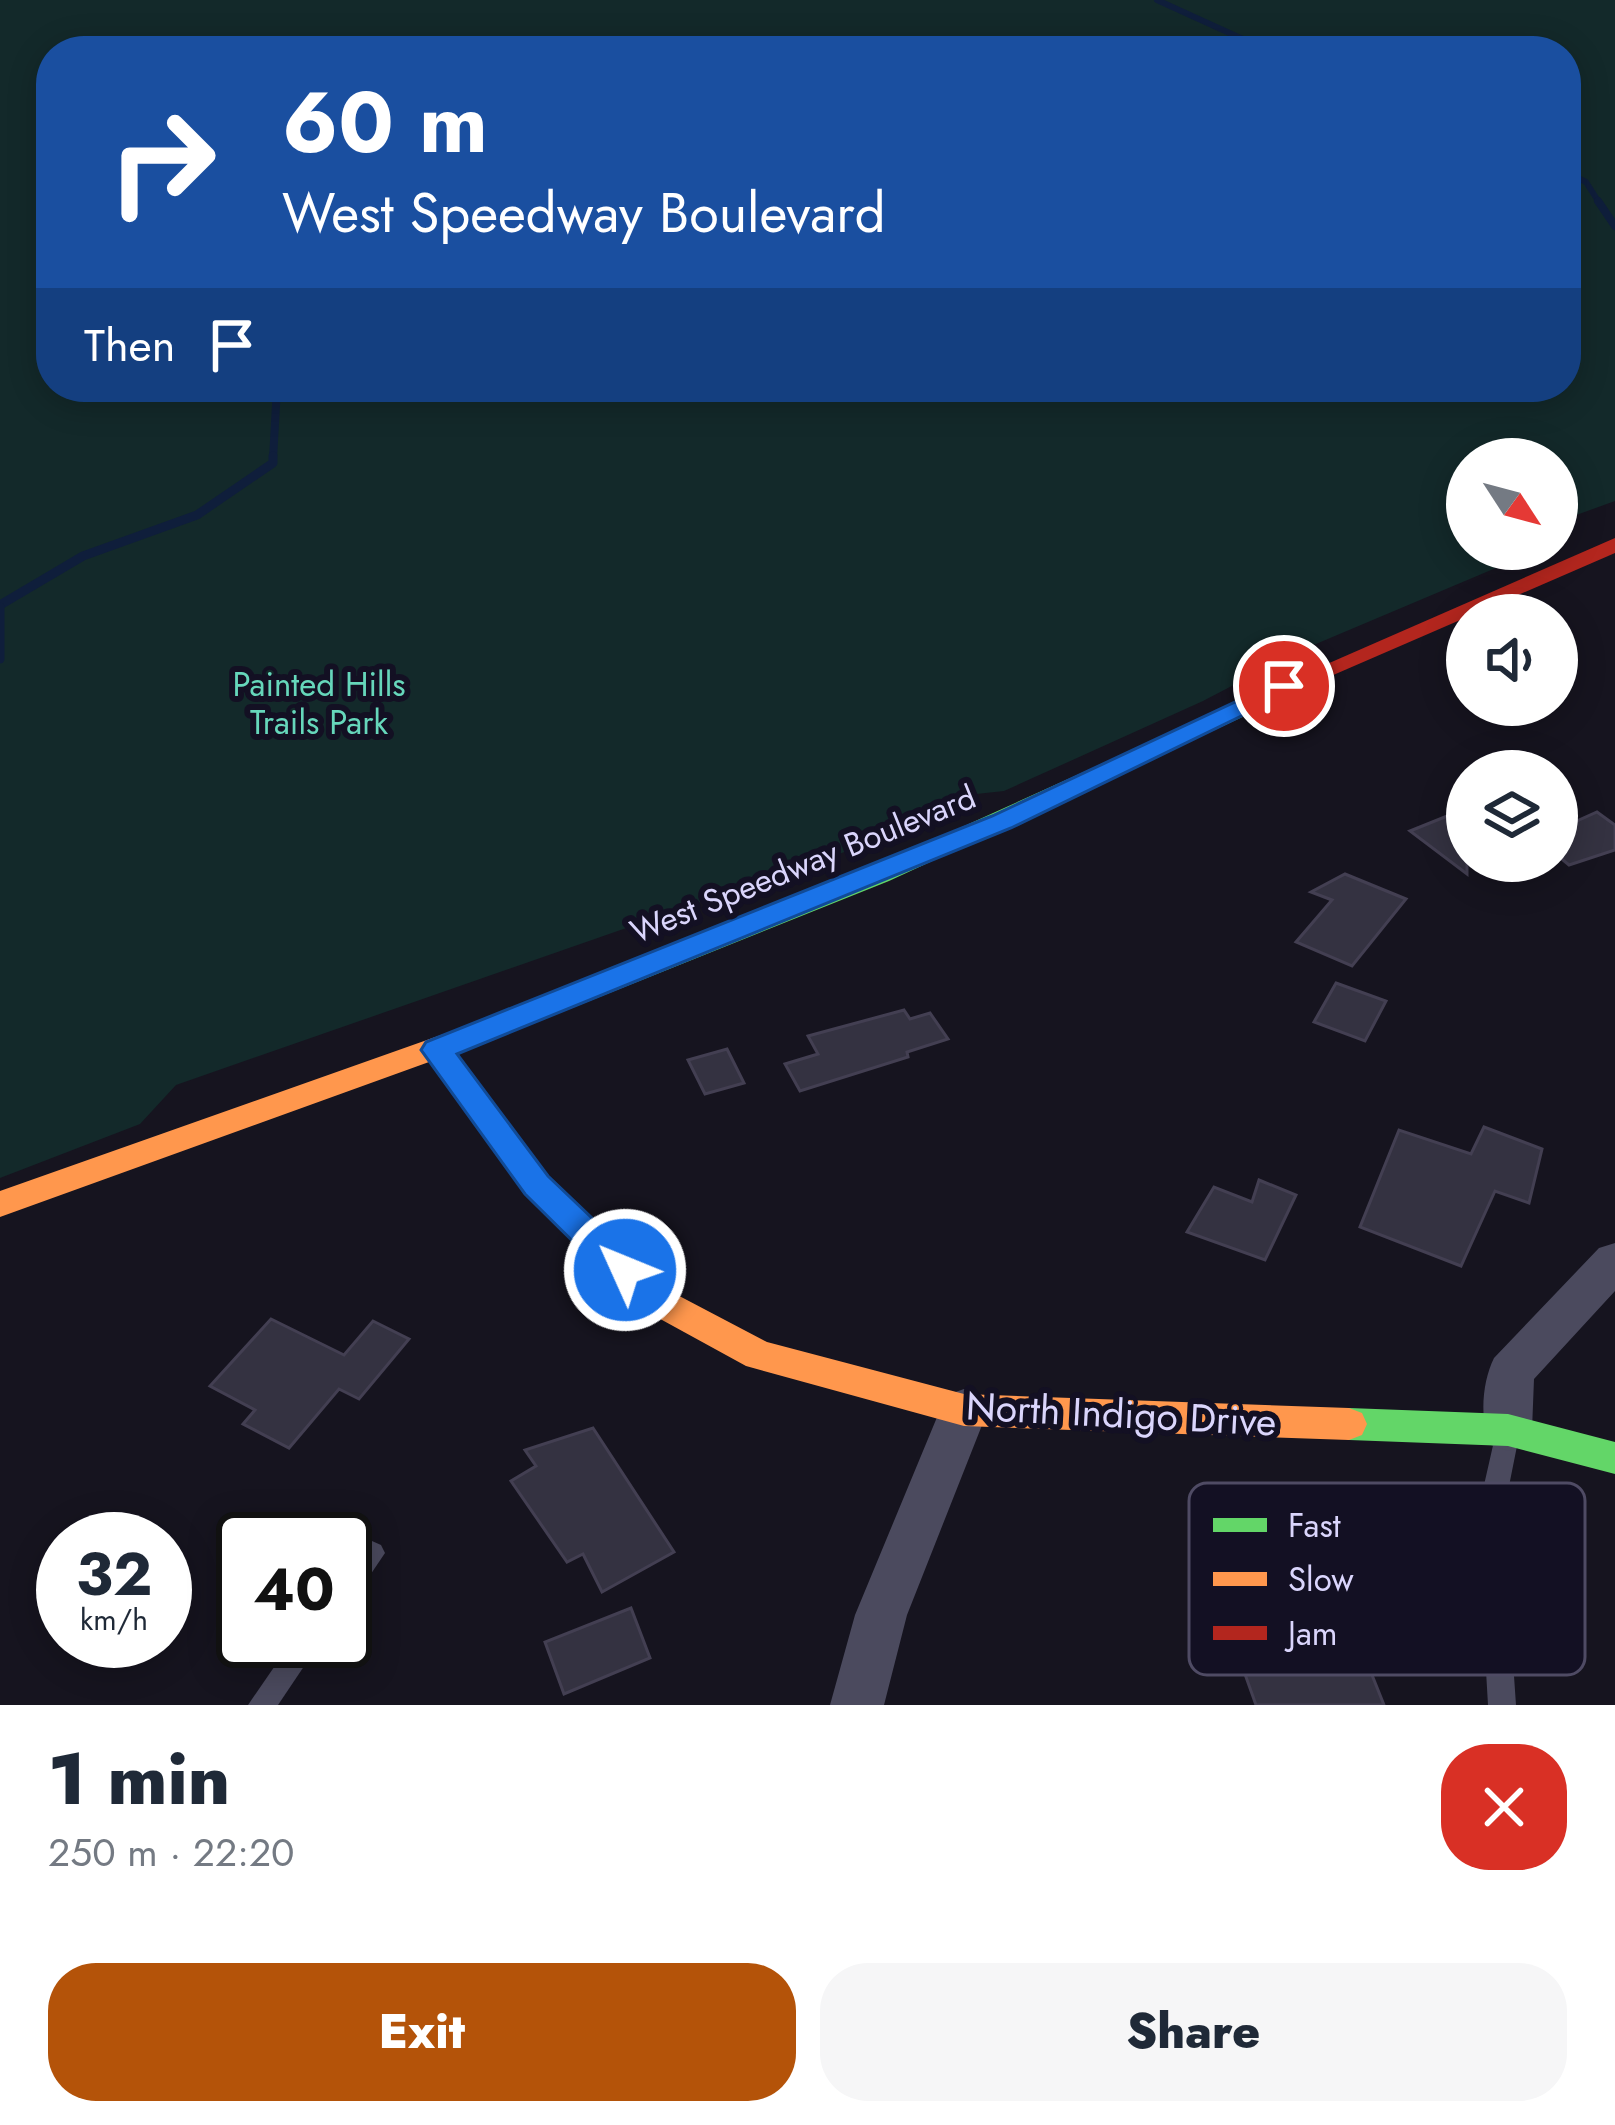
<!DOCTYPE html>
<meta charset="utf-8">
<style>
body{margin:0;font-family:Jost,sans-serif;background:#f6f6f7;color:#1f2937;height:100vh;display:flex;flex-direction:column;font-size:45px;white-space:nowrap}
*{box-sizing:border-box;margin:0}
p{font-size:39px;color:#747a83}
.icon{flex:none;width:66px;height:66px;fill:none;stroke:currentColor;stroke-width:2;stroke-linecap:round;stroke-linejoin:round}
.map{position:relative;height:1705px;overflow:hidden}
.side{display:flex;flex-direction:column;background:#fff;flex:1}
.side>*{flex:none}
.guide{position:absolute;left:36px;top:36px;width:1545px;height:366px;border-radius:48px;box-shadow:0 6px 30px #0003;background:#1a4fa0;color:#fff;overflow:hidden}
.needle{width:78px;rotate:126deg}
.controls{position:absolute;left:1446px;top:438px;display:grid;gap:24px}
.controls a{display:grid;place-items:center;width:132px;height:132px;border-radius:50%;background:#fff;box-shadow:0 6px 30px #0003;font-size:60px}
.speed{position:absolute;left:36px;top:1512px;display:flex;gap:24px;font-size:60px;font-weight:700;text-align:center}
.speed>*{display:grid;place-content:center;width:156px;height:156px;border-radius:50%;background:#fff;box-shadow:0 6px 30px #0003;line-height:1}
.speed small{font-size:30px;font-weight:400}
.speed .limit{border:6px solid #111;border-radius:18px;background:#fff;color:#111}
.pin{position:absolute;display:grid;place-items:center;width:102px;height:102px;color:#fff;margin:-51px;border:6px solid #fff;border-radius:50%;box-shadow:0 3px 12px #0007}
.me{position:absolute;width:132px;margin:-66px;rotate:314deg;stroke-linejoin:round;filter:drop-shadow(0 0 9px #0008)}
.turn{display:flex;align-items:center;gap:42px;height:252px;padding:0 48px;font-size:54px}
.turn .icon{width:156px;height:156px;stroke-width:2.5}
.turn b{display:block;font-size:84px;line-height:102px}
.then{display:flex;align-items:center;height:114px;padding:0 48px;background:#0003;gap:24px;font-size:45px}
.round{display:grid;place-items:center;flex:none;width:126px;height:126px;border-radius:48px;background:#f6f6f7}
.headline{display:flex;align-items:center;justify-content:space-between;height:204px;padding:0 48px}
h1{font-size:72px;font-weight:800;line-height:90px}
.button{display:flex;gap:24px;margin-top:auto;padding:24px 48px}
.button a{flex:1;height:138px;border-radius:48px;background:#b45309;color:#fff;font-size:48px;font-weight:800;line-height:138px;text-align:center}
.button a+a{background:#f6f6f7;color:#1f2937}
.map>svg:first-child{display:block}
.green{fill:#13292a;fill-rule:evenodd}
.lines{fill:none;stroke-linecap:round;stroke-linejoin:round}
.stream-far2{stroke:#0f1e3b;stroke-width:6}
.stream-far1{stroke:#0f1e3b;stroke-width:8}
.stream{stroke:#0f1e3b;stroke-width:9}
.building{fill:#343241;stroke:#433f52;stroke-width:3}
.lane{fill:#4b4a5e;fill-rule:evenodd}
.street{fill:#4b4a5e;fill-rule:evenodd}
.fast{fill:#63d668;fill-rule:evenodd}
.slow{fill:#ff974d;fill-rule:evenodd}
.jam{fill:#b3261e;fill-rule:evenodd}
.route{fill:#1a73e8;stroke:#114b97;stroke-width:3}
.labels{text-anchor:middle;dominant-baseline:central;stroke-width:12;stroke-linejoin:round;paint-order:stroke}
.park-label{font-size:33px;fill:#66d7bb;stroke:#131023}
.street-label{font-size:33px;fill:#dad5fc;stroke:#131023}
.near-street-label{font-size:39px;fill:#dad5fc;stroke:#131023}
.key{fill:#131023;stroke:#4f4b64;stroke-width:3}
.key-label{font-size:33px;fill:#dad5fc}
</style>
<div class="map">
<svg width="1615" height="1705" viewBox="0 0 1615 1705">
<rect width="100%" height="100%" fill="#16141f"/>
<path class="green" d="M0 0H1615V501L1557 522V459H1467V549H1541L1297 652 1203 701 1004 791 967 795 853 849 176 1085 140 1124 0 1178ZM51 51H1566V387H51Z"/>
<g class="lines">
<g class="stream-far2">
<path d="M1157 0 1269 51"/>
<path d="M1566 172 1586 182 1600 204"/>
</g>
<g class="stream-far1">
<path d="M1598 201 1615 226"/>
<path d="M273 459 277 387"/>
</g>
<g class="stream">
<path d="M0 605 83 556 197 515 273 463V456"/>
<path d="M0 607V659"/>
</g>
</g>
<g class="building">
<path d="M1467 808V874L1410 831Z"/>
<path d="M1597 812 1615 825V850L1569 865 1557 855V830Z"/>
<path d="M1345 874 1406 899 1352 966 1296 942 1332 900 1311 892Z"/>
<path d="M1336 983 1386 1001 1365 1041 1314 1022Z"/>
<path d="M904 1010 910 1019 930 1013 948 1039 907 1052 908 1057 800 1091 785 1064 818 1054 808 1036Z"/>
<path d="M727 1049 744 1083 705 1094 688 1060Z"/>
<path d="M1484 1127 1542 1149 1529 1203 1495 1191 1461 1266 1360 1227 1399 1130 1471 1154Z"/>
<path d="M1259 1180 1296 1195 1265 1260 1187 1232 1214 1187 1252 1202Z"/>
<path d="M271 1319 344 1355 373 1321 409 1339 359 1399 339 1389 289 1448 243 1424 255 1410 210 1386Z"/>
<path d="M593 1428 674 1552 602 1592 583 1554 567 1562 511 1481 536 1466 525 1450Z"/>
<path d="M1316 1600 1331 1639 1356 1635 1384 1705H1256L1241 1663 1276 1657 1259 1610Z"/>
<path d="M631 1608 650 1658 564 1694 545 1642Z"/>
</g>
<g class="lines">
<g class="lane">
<path d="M1506 1430 1515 1433 1518 1441 1503 1516 1516 1705H1488L1477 1516 1494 1441 1497 1433Z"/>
<path d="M372 1541 381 1545 385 1553 354 1599 345 1602C345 1577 345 1552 372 1541Z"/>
<path d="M292 1641H321L278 1705H248Z"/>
</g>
<g class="street">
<path d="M1615 1243V1291L1534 1379 1532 1430 1525 1445 1508 1451 1491 1445C1479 1421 1482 1382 1494 1358L1599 1248Z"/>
<path d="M964 1389 981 1395 988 1410 907 1615 884 1705H830L855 1615 940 1410 947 1395Z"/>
</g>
<g class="fast">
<path d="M1323 664 1331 666 1335 671 1331 676 889 881 517 1030H495L491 1023 495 1016 869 869Z"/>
<path d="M1349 1408 1508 1414 1615 1442V1474L1508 1446 1349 1440 1336 1435 1331 1424 1336 1413Z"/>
</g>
<path class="slow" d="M506 1012 517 1016 521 1023 517 1030 455 1053 549 1176 666 1289 767 1342 964 1394 1349 1408 1362 1413 1367 1424 1362 1435 1349 1440 964 1426 746 1366 642 1309 525 1194 429 1062 0 1217V1191Z"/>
<path class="jam" d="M1615 538V553L1331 676H1315L1311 671Z"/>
</g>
<path class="route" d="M1284 679 1296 686 1293 691 1011 828 457 1054 548 1176 637 1261 642 1270 637 1280 625 1284 612 1280 525 1194 421 1050 426 1042 992 816Z"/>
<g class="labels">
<g class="park-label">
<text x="319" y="684">Painted Hills<tspan x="319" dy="38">Trails Park</tspan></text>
</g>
<g class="street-label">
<text transform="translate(803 864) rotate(-22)">West Speedway Boulevard</text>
</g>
<g class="near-street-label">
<text transform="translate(1121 1414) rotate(3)">North Indigo Drive</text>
</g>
</g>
<rect x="1189" y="1483" width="396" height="192" rx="18" class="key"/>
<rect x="1213" y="1518" width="54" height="14" fill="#63d668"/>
<rect x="1213" y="1572" width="54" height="14" fill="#ff974d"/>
<rect x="1213" y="1626" width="54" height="14" fill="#b3261e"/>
<g class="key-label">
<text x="1288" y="1537">Fast</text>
<text x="1288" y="1591">Slow</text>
<text x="1288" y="1645">Jam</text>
</g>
</svg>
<div class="controls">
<a><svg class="needle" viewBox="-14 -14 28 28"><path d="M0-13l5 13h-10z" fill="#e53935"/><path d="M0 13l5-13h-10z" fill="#747a83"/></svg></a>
<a><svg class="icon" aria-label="sound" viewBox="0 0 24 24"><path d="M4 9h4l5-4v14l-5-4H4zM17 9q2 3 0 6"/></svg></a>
<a><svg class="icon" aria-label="layers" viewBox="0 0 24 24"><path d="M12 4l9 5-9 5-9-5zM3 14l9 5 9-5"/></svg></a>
</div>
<div class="speed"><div>32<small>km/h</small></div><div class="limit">40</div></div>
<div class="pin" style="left:1284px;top:686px;background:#d93025"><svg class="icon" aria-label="arrive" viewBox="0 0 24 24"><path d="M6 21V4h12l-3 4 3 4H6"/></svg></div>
<svg class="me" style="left:625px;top:1270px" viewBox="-20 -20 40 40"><circle r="17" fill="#1a73e8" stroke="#fff" stroke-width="3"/><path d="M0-11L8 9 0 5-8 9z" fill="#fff"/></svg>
<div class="guide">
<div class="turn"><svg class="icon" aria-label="right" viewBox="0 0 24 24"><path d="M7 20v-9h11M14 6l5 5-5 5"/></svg><div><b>60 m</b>West Speedway Boulevard</div></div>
<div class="then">Then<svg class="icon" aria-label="arrive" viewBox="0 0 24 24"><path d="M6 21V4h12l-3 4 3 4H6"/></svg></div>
</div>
</div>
<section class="side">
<div class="headline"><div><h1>1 min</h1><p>250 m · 22:20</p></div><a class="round" style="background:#d93025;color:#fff"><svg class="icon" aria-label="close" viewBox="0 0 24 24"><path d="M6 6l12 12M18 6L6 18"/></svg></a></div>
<div class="button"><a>Exit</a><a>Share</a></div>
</section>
